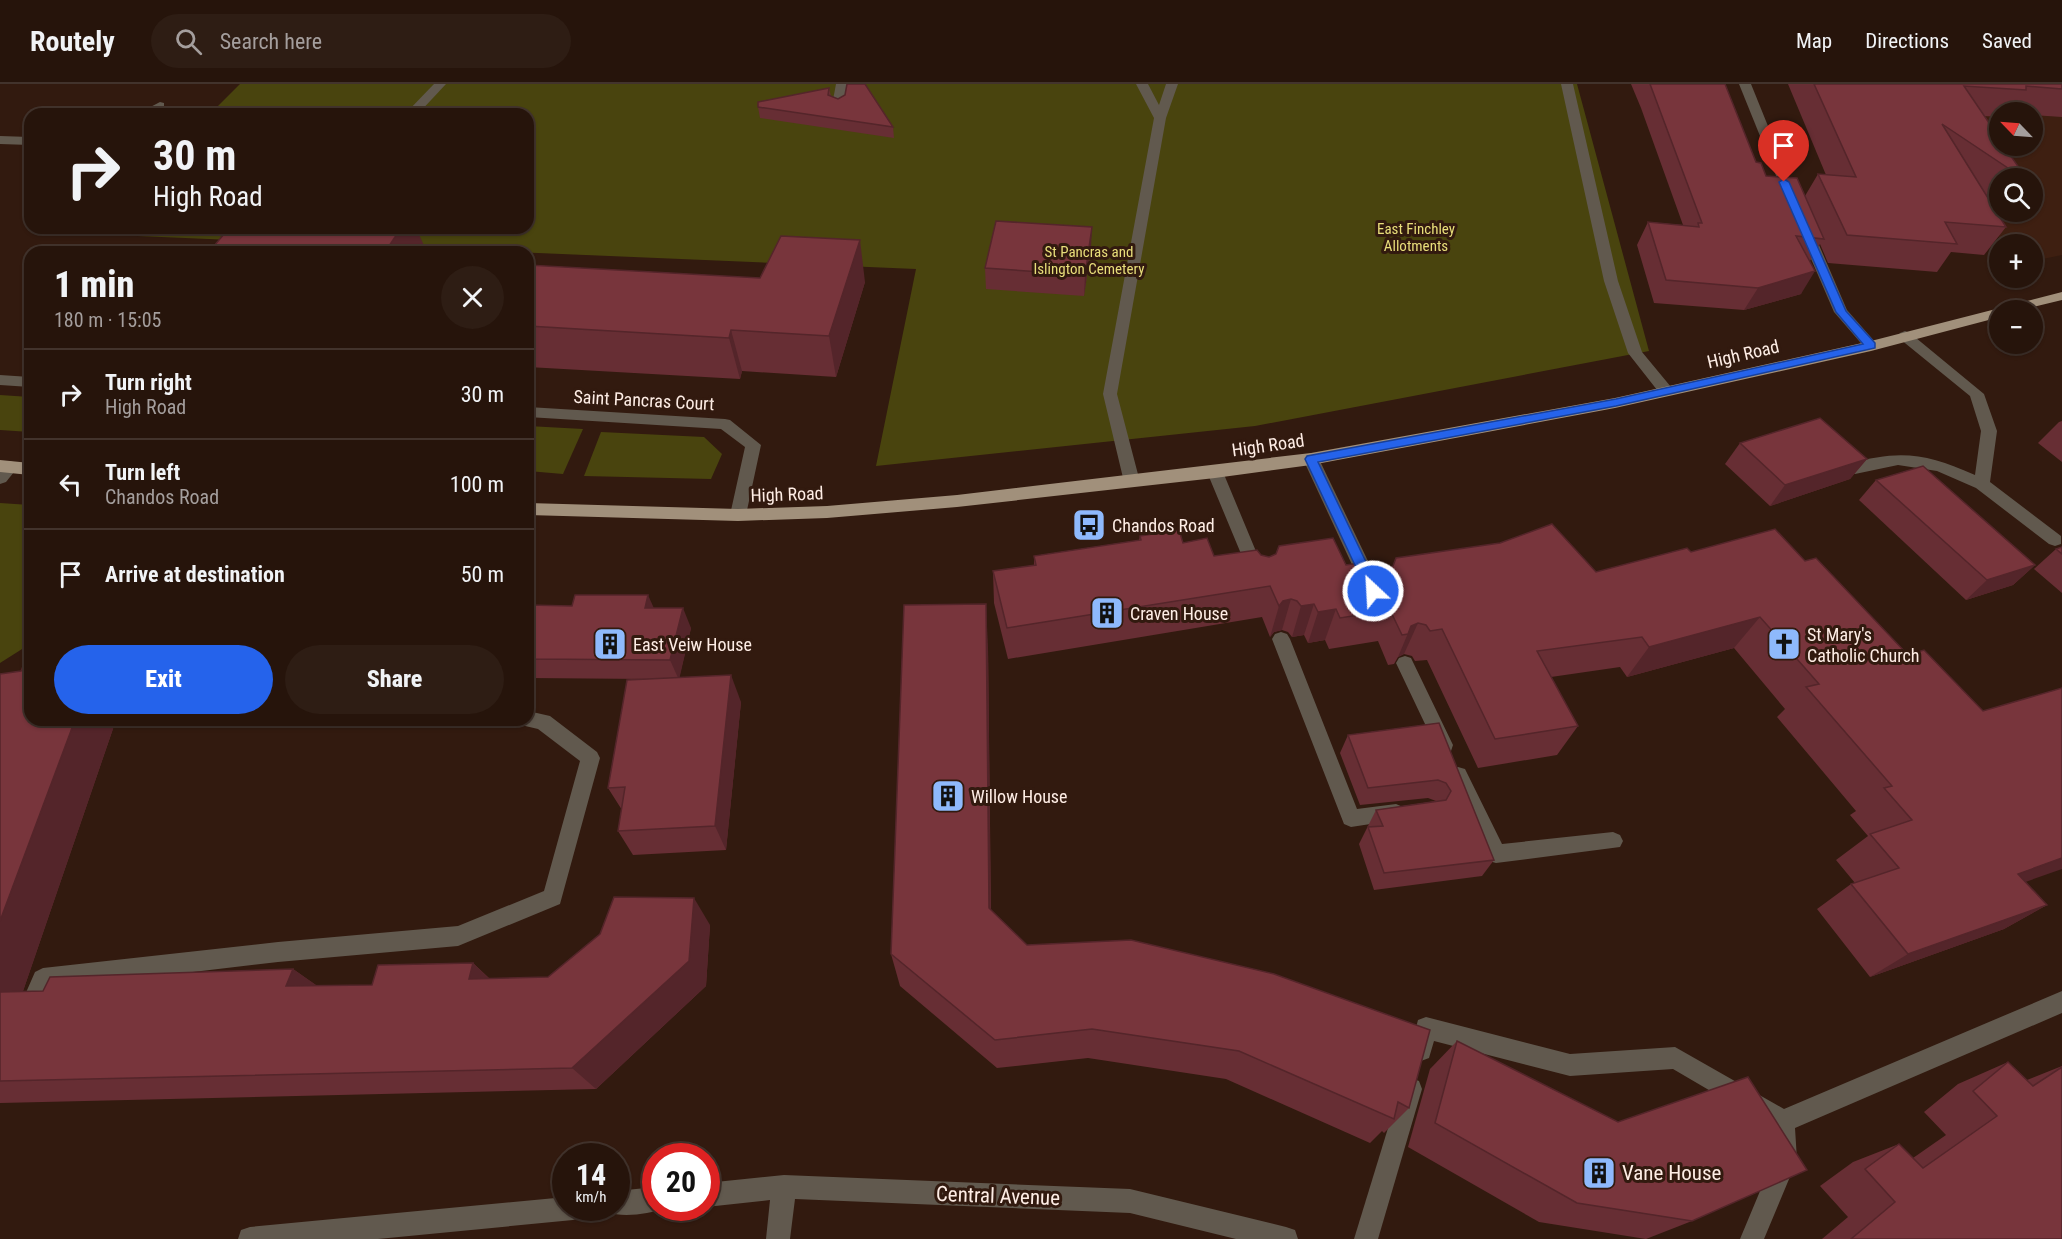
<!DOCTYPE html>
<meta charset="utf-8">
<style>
body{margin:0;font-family:"Roboto Condensed",sans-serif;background:#2e1d14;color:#f1f3f6;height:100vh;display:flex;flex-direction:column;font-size:22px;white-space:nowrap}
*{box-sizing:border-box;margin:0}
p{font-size:20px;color:#a49e9d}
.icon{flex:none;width:33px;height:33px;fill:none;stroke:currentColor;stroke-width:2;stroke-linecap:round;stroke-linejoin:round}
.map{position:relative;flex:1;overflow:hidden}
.sheet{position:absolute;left:24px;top:162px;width:510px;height:480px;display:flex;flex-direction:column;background:#26140b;border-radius:18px;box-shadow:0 2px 4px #0004,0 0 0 2px #42332c}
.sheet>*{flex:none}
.hud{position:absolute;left:24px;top:24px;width:510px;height:126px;border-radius:18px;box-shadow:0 2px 4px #0004,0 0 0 2px #42332c;background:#26140b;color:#f1f3f6;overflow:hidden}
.needle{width:39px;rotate:295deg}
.controls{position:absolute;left:1989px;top:18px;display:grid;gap:12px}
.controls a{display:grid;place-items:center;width:54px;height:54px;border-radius:50%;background:#26140b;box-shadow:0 2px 4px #0004,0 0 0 2px #42332c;font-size:30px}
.speed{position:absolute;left:552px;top:1059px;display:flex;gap:12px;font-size:30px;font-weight:700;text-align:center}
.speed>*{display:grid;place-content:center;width:78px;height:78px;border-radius:50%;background:#26140b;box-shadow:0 2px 4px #0004,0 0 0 2px #42332c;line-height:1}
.speed small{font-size:15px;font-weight:400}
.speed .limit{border:9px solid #d22;background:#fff;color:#111}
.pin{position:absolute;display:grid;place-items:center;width:51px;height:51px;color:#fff;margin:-62px -26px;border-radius:50% 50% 50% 0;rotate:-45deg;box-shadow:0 0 6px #0007}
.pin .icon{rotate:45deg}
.me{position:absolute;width:66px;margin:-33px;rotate:335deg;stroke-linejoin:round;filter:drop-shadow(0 0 4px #0008)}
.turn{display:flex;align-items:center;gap:21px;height:126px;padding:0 30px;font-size:27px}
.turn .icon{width:78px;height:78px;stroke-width:2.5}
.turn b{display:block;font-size:42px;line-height:51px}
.round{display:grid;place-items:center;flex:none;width:63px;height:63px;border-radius:32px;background:#2e1d14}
.head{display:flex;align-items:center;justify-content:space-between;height:102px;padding:0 30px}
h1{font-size:36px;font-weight:800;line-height:45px}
.action{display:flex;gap:12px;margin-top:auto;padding:12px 30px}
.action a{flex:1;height:69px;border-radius:36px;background:#2563eb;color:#fff;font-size:24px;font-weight:800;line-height:69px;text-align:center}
.action a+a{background:#2e1d14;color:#f1f3f6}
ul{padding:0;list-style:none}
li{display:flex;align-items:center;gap:18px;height:90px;padding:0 30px;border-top:2px solid #42332c}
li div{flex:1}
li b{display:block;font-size:22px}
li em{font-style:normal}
header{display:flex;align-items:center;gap:36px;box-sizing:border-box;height:84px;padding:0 30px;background:#26140b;border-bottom:2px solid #42332c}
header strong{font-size:28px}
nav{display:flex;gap:33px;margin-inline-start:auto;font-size:21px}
.search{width:420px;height:54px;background:#2e1d14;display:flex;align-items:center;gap:15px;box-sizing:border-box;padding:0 21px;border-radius:33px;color:#a49e9d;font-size:22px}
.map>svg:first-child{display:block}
.built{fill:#3e1f11;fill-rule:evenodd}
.green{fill:#49440e}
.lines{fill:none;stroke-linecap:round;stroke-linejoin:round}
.lane{fill:#61594e;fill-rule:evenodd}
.street{fill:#61594e;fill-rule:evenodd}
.primary{fill:#a1907b;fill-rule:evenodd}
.wall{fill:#672e34}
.shaded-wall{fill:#54252a}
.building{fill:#78353c;stroke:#54252a;stroke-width:1.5}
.route{fill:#2563eb;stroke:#184099;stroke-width:1.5}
.labels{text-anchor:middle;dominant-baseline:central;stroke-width:6;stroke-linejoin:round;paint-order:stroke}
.far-park-label{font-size:15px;fill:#e8de7a;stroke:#321a0f}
.street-label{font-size:18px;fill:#feede5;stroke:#321a0f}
.poi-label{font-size:18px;fill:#feede5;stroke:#321a0f;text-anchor:start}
.near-poi-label{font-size:21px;fill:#feede5;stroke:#321a0f;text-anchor:start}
.near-street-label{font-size:21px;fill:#feede5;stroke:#321a0f}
</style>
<header>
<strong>Routely</strong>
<div class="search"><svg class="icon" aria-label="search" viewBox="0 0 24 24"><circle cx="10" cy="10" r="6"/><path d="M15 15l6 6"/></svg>Search here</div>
<nav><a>Map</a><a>Directions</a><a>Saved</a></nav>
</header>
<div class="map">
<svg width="2062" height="1155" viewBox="0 0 2062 1155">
<rect width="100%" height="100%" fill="#321a0f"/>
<path class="built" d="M1906 0H2062V171L2033 177 2032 160H2003ZM2000 28H2032V62H2000ZM2000 94H2032V128H2000Z"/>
<g class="green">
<path d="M240 0H1577L1649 267 1255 342 876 382 916 185 90 150 97 144H528V30H210Z"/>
<path d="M0 311 30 313V348L0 346Z"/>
<path d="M528 342 583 345 563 390 528 387Z"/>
<path d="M601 348 704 353 722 370 711 395 584 392Z"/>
<path d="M0 419 30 421V560L0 579Z"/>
</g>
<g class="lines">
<g class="lane">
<path d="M434 0H446L418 30H405Z"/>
<path d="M836 0H848L844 21 838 24 832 21Z"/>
<path d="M1136 0H1148L1159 21 1166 0H1178L1166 34 1117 310 1140 398 1138 402H1126L1124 398 1103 310 1154 34Z"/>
<path d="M1561 0H1573L1618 197 1642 268 1671 303 1673 307 1671 311H1661L1628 269 1604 197Z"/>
<path d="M160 18 164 19V23L152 30H137Z"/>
<path d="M0 52 30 53V61L0 60Z"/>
<path d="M1905 247 1910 249 1984 310 1997 347 1990 398 2061 452V460L2055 462 2049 460 1976 404 1937 387 1898 381 1855 390 1849 388 1847 384 1849 380C1901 365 1927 370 1975 391L1981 347 1970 312 1900 255 1898 252 1900 249Z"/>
<path d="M1311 369 1317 371 1319 375 1379 500 1376 505 1370 507 1364 505 1361 500 1303 375 1305 371Z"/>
<path d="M1215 382 1221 384 1223 388 1265 489 1263 494 1257 495 1251 494 1249 489 1207 388 1209 384Z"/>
<path d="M1281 548 1287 550 1290 555 1357 725 1396 720 1403 723 1406 729 1403 735 1351 743 1344 740 1272 555 1275 550Z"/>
<path d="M1405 572 1411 574 1453 661 1451 667 1444 669 1437 667 1435 661 1396 579 1399 574Z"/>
<path d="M528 627 550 632 597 668 600 674 560 820 458 862 278 878 50 905 36 937 28 940 20 937 17 929 35 888 43 884 278 858 458 842 544 807 580 677 538 645 521 641 519 636H528Z"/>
<path d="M1458 683 1465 685 1502 760 1613 748 1620 751 1623 757 1620 763 1496 779 1489 777 1448 691 1451 685Z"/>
<path d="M2062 907V929L1795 1044 1797 1076 1764 1155H1740L1773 1076 1772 1043 1673 985 1570 992 1434 957 1429 974 1421 977 1413 974 1410 966 1418 936 1426 933 1570 970 1675 963 1784 1025Z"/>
<path d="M1411 994 1419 997 1422 1005 1378 1155H1354L1400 1005 1403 997Z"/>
</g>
<g class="street">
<path d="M1739 0H1751L1797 114 1795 117H1787L1785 114Z"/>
<path d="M1806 143 1813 147 1847 226 1876 259 1878 262 1876 265H1866L1834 228 1799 147Z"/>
<path d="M0 291 30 293V303L0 301Z"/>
<path d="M528 323 725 335 730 336 761 361 746 431 744 435H732L730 431 745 363 721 345 528 333Z"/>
<path d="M10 377 16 379 18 383 6 398 0 400V384Z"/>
<path d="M784 1091 1130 1105 1286 1143 1295 1146 1298 1155H1236L1130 1129 795 1115 790 1155H766L770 1116 706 1123V1099Z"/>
<path d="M656 1103V1124H665C649 1130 623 1134 607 1128L606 1124H616V1107Z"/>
<path d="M566 1113V1124H585L582 1133 573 1136 378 1155H238L241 1146 250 1143Z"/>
</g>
<g class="primary">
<path d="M2062 208V216L2020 226H2000V233L1871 267 1615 324 1311 381 1215 394 957 423 827 434 738 437 528 431V419L738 425 827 422 957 411 1311 369 1615 314 1871 257Z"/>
<path d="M0 376 30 379V391L0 388Z"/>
</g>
</g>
<g class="wall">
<path d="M1631 0H1725L1756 78 1766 92 1805 112 1818 90 1826 91 1788 0H2062V33L2032 31V28H2000V33L1984 32 2023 94H2000V120L1986 111 2006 143 1984 171 1951 168 1937 188 1828 179 1820 160 1810 177 1801 210 1744 226 1654 219 1637 161 1648 138 1683 141 1641 24Z"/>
<path d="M829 4 831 12 893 43 894 54 760 34 758 23Z"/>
<path d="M1091 164 1084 212 986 205 985 184Z"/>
<path d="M528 181 760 194 865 198 836 293 742 287 740 295 528 283Z"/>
<path d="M2062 337V378L2038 359 2059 338Z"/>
<path d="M1740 359 1867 375 1850 395 1770 422 1725 380Z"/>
<path d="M1876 396 2035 481 2013 501 1966 516 1859 416Z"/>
<path d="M1775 445 2025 798 2047 821 2004 845 1870 893 1817 825 1851 800 1855 799 1836 776 1868 752 1850 731 1856 727 1777 633 1785 625 1734 564 1627 593 1620 583 1551 593 1578 642 1557 671 1478 684 1427 576 1415 577 1412 572 1404 570 1398 573 1394 580 1388 581 1378 557 1329 565 1325 556 1308 559 1304 551 1292 553 1288 548 1282 546 1274 548 1270 553 1262 533 1008 575 994 519 993 487 1034 481V472L1139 456 1140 452 1183 459 1214 472 1261 471 1269 473 1378 483 1386 485 1596 488 1691 468Z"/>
<path d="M2062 463V509L2034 485 2056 465Z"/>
<path d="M528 522H572L654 524 691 544 679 594 741 618 726 766 633 771 618 747 622 726 608 704 647 595 528 594Z"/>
<path d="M988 563 991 826 1027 861 1131 856 1409 1024 1384 1049 1382 1047 1370 1059 1226 995 1088 974 997 984 900 902 891 870Z"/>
<path d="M0 590 116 636 23 907H43L293 885 317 902 372 901 473 879 490 895 548 893 710 841 706 902 596 1005 0 1019Z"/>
<path d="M1439 639 1494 776 1482 792 1374 806 1359 760 1376 726 1436 717 1428 714 1360 721 1340 669 1348 651Z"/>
<path d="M1457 957 1692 1137 1646 1155 1539 1138 1408 1063 1430 985Z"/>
<path d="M2008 978 2027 996 2062 982V1155H1822L1848 1133 1820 1102 1853 1078 1899 1060 1913 1074 1946 1051 1924 1028 1958 1000Z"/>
</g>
<g class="shaded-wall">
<path d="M1092 143 1091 164 1084 212 1085 191Z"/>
<path d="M401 144H416L427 168H385Z"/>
<path d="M860 156 865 198 836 293 829 252Z"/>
<path d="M1815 187 1801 210 1744 226 1758 204Z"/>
<path d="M731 246 742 287 740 295 729 254Z"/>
<path d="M1867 375 1850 395 1770 422 1785 401Z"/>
<path d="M2035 481 2013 501 1966 516 1987 496Z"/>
<path d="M648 511 657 531 645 524Z"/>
<path d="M1291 515 1282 546 1274 548 1270 553 1279 522 1283 517Z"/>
<path d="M986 520 988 563 991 858 989 824Z"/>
<path d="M1314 520 1304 551 1292 553 1301 522Z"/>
<path d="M683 524 691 544 679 596 670 576Z"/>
<path d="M1336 525 1325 556 1308 559 1318 528Z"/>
<path d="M1760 533 1734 564 1627 593 1649 563Z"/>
<path d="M1418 539 1404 570 1398 573 1411 542Z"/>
<path d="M731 591 741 618 726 766 715 742Z"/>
<path d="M75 636H116L21 913 0 928V837Z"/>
<path d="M2062 774V785L1977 815 2018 790Z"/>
<path d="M694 814 710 841 706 902 596 1005 572 984Z"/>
<path d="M2047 821 2004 845 1870 893 1908 870Z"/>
<path d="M473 879 500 905 469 895Z"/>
<path d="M293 885 329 910 286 902Z"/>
</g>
<g class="building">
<path d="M847 0H865L893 43 758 23V18L829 4 828 11 838 15 845 11Z"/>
<path d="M1650 0H1725L1756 78 1761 79 1766 92 1797 94 1824 155 1796 152 1815 187 1758 204 1666 196 1648 138 1699 143 1698 139H1702Z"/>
<path d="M1814 0H2062V5L2026 2V6L1964 2 2000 55V62H2004L2026 94H2023L1942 40 2006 143 1945 138 1957 160 1847 151 1818 90 1856 93Z"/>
<path d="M996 137 1092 143 1085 191 985 184Z"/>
<path d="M229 144H401L385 168H209Z"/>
<path d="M781 152 860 156 829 252 731 246 729 254 528 242V181L760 194Z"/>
<path d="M1820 334 1867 375 1785 401 1740 359Z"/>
<path d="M1923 382 2035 481 1987 496 1876 396Z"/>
<path d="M1552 440 1596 488 1687 464 1691 468 1775 445 1805 477 1816 474 1908 571 1924 566 1983 627 2062 604V774L2018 790 2047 821 1908 870 1851 800 1899 784 1870 750 1912 736 1884 704 1892 702 1806 603 1819 600 1760 533 1649 563 1642 553 1537 567 1578 642 1495 655 1442 545 1430 547 1426 541 1418 539 1411 542 1408 550 1402 551 1390 526 1340 534 1336 525 1318 528 1314 520 1301 522 1297 517 1291 515 1283 517 1279 522 1270 502 1007 544 993 487 1036 481 1034 472 1141 456 1140 452 1179 446 1183 459 1207 454 1214 472 1257 466 1261 471 1269 473 1276 470 1279 462 1333 454 1346 481 1374 477 1378 483 1386 485 1393 482 1396 474 1500 459Z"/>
<path d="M2062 463V470L2056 465Z"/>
<path d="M575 511H648L645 524H683L670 576 528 575V521L572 522Z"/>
<path d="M986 520 989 824 1027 861 1131 856 1274 890 1430 946 1409 1024 1398 1018 1394 1035 1239 967 1092 945 995 956 891 870 904 521Z"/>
<path d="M30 566V636H75L0 837V590L21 587Z"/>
<path d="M731 591 715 742 618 747 625 703 608 704 627 596Z"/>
<path d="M1439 639 1494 776 1384 789 1368 743 1383 742 1376 726 1446 716 1451 707 1446 699 1438 696 1368 704 1348 651Z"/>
<path d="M614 813 694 814 689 877 572 984 0 997V908L43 907 50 893 293 885 286 902 372 901 378 881 473 879 469 895 548 893 600 850Z"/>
<path d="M1457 957 1618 1038 1748 993 1807 1086 1692 1137 1577 1119 1435 1039Z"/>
<path d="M2008 978 2033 1002 2062 983V1155H1851L1895 1118 1865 1085 1899 1060 1923 1084 1997 1032 1973 1007Z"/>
</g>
<path class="route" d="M1784 95 1789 98 1846 227 1875 259V264L1616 322 1318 378 1380 507 1378 511H1369L1305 375 1307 372 1616 315 1863 260 1836 228 1779 98Z"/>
<defs>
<g id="bus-square" transform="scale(1.725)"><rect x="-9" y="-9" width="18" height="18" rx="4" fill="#8eb9fc" stroke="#321a0f"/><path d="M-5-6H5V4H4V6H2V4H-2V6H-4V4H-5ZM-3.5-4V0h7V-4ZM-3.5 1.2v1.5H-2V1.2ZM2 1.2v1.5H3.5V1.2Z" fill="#111"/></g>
<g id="building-square" transform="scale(1.725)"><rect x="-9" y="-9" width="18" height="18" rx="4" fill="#8eb9fc" stroke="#321a0f"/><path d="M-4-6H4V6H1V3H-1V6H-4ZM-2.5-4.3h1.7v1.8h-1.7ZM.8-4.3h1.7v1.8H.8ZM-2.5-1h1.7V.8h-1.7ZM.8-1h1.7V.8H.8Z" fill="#111"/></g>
<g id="church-square" transform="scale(1.725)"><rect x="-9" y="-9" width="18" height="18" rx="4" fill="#8eb9fc" stroke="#321a0f"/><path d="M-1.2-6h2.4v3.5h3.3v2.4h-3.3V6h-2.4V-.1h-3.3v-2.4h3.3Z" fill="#111"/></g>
</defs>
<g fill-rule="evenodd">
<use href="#bus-square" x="1089" y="441"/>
<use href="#building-square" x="1107" y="529"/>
<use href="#building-square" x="610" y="560"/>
<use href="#church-square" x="1784" y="560"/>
<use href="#building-square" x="948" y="712"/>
<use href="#building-square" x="1599" y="1089"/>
</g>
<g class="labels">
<g class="far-park-label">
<text x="1416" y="145">East Finchley<tspan x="1416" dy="17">Allotments</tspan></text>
<text x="1089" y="168">St Pancras and<tspan x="1089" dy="17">Islington Cemetery</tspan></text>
</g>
<g class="street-label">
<text transform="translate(1743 270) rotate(-13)">High Road</text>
<text transform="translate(644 316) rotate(3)">Saint Pancras Court</text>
<text transform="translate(1268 361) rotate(-8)">High Road</text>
<text transform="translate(787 410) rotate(-2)">High Road</text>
</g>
<g class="poi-label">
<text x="1112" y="441">Chandos Road</text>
<text x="1130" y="529">Craven House</text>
<text x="1807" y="550">St Mary's<tspan x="1807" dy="21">Catholic Church</tspan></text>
<text x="633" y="560">East Veiw House</text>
<text x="971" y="712">Willow House</text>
</g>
<g class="near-poi-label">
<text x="1622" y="1089">Vane House</text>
</g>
<g class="near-street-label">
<text transform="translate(998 1112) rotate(2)">Central Avenue</text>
</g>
</g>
</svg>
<div class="controls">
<a><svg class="needle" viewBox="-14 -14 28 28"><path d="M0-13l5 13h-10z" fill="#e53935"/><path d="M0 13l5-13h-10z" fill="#a49e9d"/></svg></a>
<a><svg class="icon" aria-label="search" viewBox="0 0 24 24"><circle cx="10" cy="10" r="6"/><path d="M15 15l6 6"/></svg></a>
<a>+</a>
<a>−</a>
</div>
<div class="speed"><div>14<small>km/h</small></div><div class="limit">20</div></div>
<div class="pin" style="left:1784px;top:98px;background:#d93025"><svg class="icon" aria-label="arrive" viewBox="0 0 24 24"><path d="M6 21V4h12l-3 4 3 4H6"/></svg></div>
<svg class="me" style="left:1373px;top:507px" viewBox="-20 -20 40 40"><circle r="17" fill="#2563eb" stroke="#fff" stroke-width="3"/><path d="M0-11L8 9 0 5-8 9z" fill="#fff"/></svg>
<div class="hud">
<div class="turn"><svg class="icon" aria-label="right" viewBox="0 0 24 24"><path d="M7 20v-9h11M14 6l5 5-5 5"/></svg><div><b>30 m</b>High Road</div></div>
</div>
<section class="sheet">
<div class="head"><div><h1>1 min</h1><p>180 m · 15:05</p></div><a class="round"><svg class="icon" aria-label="close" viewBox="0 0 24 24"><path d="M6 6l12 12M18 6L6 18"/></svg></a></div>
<ul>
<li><svg class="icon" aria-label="right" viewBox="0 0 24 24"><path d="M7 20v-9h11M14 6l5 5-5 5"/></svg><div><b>Turn right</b><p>High Road</p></div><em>30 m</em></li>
<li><svg class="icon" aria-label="left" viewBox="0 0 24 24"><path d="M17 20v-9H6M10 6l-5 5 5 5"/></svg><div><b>Turn left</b><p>Chandos Road</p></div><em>100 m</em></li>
<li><svg class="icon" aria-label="arrive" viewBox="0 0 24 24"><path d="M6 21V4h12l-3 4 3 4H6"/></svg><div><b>Arrive at destination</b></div><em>50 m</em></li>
</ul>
<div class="action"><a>Exit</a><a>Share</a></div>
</section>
</div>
